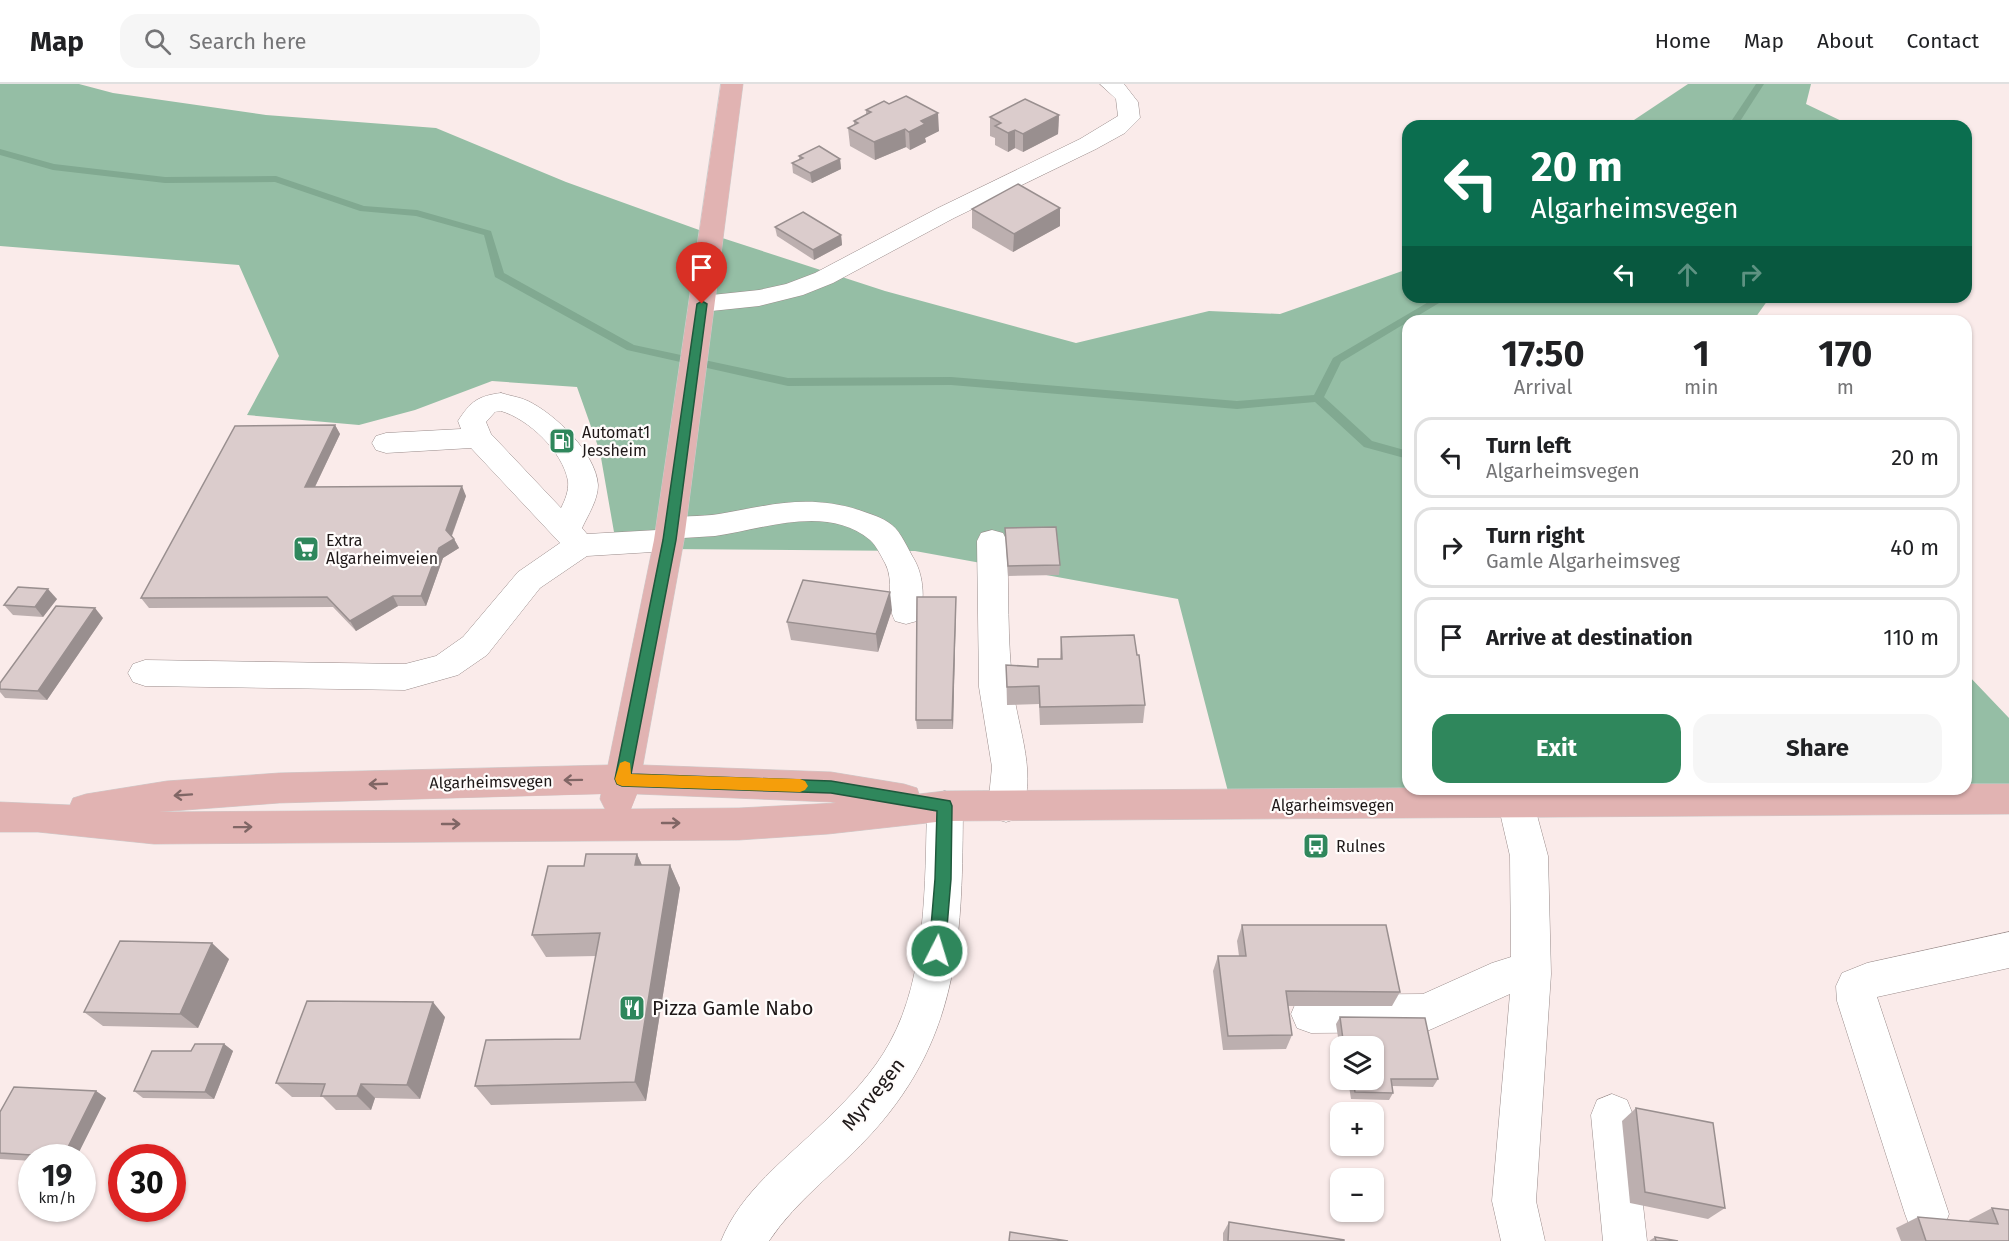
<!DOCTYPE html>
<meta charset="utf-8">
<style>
body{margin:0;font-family:"Fira Sans",sans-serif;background:#f6f6f6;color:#202124;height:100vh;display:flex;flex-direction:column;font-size:22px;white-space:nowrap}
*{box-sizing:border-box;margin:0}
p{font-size:20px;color:#757577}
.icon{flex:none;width:33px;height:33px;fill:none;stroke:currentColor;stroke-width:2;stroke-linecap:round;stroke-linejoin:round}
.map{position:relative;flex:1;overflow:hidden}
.drawer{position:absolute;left:1402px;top:231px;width:570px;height:480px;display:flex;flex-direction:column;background:#fff;border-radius:18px;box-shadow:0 2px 4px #0004}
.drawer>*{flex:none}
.banner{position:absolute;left:1402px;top:36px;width:570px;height:183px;border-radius:18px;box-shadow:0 2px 4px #0004;background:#0b6e4f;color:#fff;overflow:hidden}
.buttons{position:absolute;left:1330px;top:952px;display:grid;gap:12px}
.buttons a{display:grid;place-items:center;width:54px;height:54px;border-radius:12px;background:#fff;box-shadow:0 2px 4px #0004;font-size:30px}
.speed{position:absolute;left:18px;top:1060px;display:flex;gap:12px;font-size:30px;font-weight:700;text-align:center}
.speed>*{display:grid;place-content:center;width:78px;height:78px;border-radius:50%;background:#fff;box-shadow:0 2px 4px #0004;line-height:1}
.speed small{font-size:15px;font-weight:400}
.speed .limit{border:9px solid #d22;background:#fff;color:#111}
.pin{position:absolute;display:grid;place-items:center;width:51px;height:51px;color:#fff;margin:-62px -26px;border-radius:50% 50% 50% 0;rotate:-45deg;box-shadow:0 0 6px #0007}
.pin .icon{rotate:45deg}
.me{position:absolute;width:66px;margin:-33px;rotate:5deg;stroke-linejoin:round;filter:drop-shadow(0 0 4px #0008)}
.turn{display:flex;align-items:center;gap:21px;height:126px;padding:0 30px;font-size:27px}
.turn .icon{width:78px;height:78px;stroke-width:2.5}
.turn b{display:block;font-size:42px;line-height:51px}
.lanes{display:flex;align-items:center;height:57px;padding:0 30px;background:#0003;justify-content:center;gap:30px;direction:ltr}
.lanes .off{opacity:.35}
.eta{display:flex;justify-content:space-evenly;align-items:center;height:102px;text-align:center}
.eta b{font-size:36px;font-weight:700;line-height:42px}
.cta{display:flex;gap:12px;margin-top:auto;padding:12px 30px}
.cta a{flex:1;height:69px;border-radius:18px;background:#2f875c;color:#fff;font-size:24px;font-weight:700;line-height:69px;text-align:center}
.cta a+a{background:#f6f6f6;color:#202124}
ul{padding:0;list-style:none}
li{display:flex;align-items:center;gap:18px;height:81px;margin:0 12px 9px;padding:0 18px;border:3px solid #e0e0e0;border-radius:18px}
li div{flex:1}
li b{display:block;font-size:22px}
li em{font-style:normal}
header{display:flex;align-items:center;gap:36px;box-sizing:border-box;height:84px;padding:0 30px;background:#fff;border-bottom:2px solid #e0e0e0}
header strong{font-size:28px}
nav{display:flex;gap:33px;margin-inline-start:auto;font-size:21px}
.search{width:420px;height:54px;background:#f6f6f6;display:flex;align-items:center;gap:15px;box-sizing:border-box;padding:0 21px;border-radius:18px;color:#757577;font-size:22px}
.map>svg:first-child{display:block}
.forest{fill:#95bea5}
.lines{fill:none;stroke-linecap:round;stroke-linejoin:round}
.stream{fill:#81a991;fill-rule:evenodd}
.minor-casing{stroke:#9a8c8b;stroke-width:1}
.major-casing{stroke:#cecccc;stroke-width:1}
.minor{fill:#fff;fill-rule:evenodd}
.major{fill:#e1b3b2;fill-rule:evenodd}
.wall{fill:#bcafaf}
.shaded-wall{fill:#998f8f}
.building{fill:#dbcccc;stroke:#998f8f;stroke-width:1.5}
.oneway{stroke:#806665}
.route{fill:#2f875c;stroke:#1f583c;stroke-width:1.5}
.slow{fill:#f59e0b}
.labels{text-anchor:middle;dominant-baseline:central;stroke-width:4.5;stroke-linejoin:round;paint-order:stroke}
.poi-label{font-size:16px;fill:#1e1818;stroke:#fffcfb;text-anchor:start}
.street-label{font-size:16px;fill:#1e1818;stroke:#fffcfb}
.near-poi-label{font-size:20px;fill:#1e1818;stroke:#fffcfb;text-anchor:start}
.near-street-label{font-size:20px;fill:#1e1818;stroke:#fffcfb}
</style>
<header>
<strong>Map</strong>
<div class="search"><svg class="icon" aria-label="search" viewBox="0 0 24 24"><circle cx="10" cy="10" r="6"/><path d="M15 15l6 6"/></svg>Search here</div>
<nav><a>Home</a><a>Map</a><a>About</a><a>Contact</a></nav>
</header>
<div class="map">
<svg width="2009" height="1157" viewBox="0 0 2009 1157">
<rect width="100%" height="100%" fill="#faebea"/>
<g class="forest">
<path d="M0 0H79L113 9 266 31 436 44 566 98 713 151 885 207 1076 259 1209 227 1280 230 1408 185V213H1770L1753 237H1408V705H1966L1967 590 2009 634V717L1232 723 1178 515 915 467 666 465 614 448 600 368 577 303 492 297 415 326 359 341 247 331 279 272 239 181 0 162Z"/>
<path d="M1688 0H1811L1806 20 1852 42H1625Z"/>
</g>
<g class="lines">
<g class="stream">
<path d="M1756 0H1764L1737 42H1728Z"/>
<path d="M0 65 54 80 165 93 276 92 364 122 417 126 491 147 504 189 634 261 788 294 951 293 1237 317 1314 311 1333 274 1437 213H1449L1341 278 1324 313 1372 357 1408 367V375L1364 363 1315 318 1237 325 951 301 788 302 627 266 495 193 484 151 416 132 360 127 275 98 165 99 53 86 0 71Z"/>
</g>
<g class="minor-casing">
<g id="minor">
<path d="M1100 0H1124L1138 18 1140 34 1125 49 1096 65 954 134 833 199 803 211 759 222 702 228 693 225 689 220 693 215 702 212 759 206 786 200 815 189 938 124 1080 55 1118 32 1116 15Z"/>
<path d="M501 309C510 312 520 313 528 317 555 330 596 369 598 401 598 416 588 431 582 444L587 450 657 446 660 436C680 431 700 433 719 430 770 421 807 410 859 426 870 430 882 433 892 441 901 448 908 465 914 475 924 492 926 520 917 537L906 540 895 537C885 519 895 497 885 479 881 472 876 461 870 456 827 420 764 445 715 452 704 453 694 453 683 454L680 464 669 467 587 472 540 504 487 571 458 591 405 606 145 602 133 598 128 589 133 580 145 576 405 580 436 572 463 553 518 488 560 459 471 364 386 369 376 366 372 359 376 352 386 349 461 345 458 337C471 317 478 312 501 309ZM501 327C529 335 563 368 568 397 569 407 565 416 561 424L491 350 486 338 495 328Z"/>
<path d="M992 446 1003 449 1007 457C1009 505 1007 556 1013 604 1018 646 1039 693 1019 734L1006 738 993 734 988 723 992 683 979 603 977 457 981 449Z"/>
<path d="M1515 705 1529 709 1534 720 1548 772 1551 890 1536 1117 1545 1157H1501L1492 1117 1510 910 1425 948 1311 949 1297 944 1291 930 1297 916 1311 911 1423 910 1492 879 1511 873 1510 772 1498 720 1503 709Z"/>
<path d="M945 707 958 711 963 722C962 848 962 949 873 1048 840 1085 797 1115 769 1157H721C741 1107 786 1075 824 1038 848 1015 874 988 890 958 927 891 925 797 927 722L932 711Z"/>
<path d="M2009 848V884L1877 913 1949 1130 1943 1146 1927 1152 1911 1146 1905 1130 1837 917 1836 902 1842 889 1867 879Z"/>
<path d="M1612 1010 1627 1016 1633 1031 1647 1157H1603L1591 1031 1597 1016Z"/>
</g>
</g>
<g class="major-casing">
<path id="major" d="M721 0H743L684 456 643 681 831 688 904 700 917 704 919 710 945 707 1408 704 1966 705V700H2009V730L945 737 828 750 739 756 154 760 38 748H0V718L70 721 73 714 86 710 167 697 279 689 608 681 654 456ZM601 710 600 715 605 725 159 728 279 719ZM637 710 831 718 836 719 739 724 631 725Z"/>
</g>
<use href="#minor" class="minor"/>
<use href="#major" class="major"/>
</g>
<g class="wall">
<path d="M866 26 939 47 925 54 926 58 910 66 906 63 875 76 850 62 848 44 854 41V37L866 31Z"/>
<path d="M1059 31 1058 50 1023 68 1015 64 1008 68 995 61V54L990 52V33Z"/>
<path d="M799 72 840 75 841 85 812 99 793 89 792 79 799 76Z"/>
<path d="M1060 124V142L1013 168 972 144V125Z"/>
<path d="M775 143 841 151 842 161 814 176 777 152Z"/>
<path d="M335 341 340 350 315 403 466 412 452 452 454 455 459 464 443 474 426 522H398L356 547 333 523 149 524 141 514Z"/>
<path d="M1005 444 1060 481 1059 491 1008 492Z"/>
<path d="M956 513 953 645H917L916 636Z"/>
<path d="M57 515 43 533 13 531 4 521Z"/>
<path d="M892 526 878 568 791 556 787 538Z"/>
<path d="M103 534 47 616 5 614 0 608V599Z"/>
<path d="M1061 553 1137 571 1145 621 1143 639 1040 641 1039 620 1007 621 1006 581 1038 583V575H1060Z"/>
<path d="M637 770 642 781H670L680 804 646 1017 491 1021 475 1002 580 955 596 872 546 873 532 851Z"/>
<path d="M1242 841 1400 908 1392 922H1288L1292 951 1286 965 1223 966 1213 887 1218 872H1239L1237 857Z"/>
<path d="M229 875 198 944 103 942 84 928Z"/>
<path d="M445 933 420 1015 375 1014 371 1026H336L323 1013H292L276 999Z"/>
<path d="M1340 933 1438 995 1433 1003 1392 1002 1393 1009 1389 1016 1351 1015 1349 1002 1346 1001 1345 996H1374V963H1341V973L1336 940Z"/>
<path d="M224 960 233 967 214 1015 143 1014 134 1007Z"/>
<path d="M96 1007 106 1014 76 1074H32V1077L0 1075V1028Z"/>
<path d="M1636 1024 1725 1124 1708 1135 1630 1119 1622 1037Z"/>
<path d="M1992 1124 2009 1157H1901L1896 1144 1918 1133 1970 1138 1969 1136Z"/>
<path d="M1229 1138 1344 1157H1223V1149Z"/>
<path d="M1655 1153 1678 1157H1649Z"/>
</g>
<g class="shaded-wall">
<path d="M938 29 939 47 925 54 926 58 910 66 909 48 921 37Z"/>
<path d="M1059 31 1058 50 1023 68V50Z"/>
<path d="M905 45 906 63 875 76 874 58Z"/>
<path d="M1015 46V64L1008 68V49Z"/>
<path d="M840 75 841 85 812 99 810 89Z"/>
<path d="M1060 124V142L1013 168 1014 150Z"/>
<path d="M841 151 842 161 814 176 813 166Z"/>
<path d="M335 341 340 350 310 413 305 403Z"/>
<path d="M462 402 466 412 450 456 446 446Z"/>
<path d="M454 455 459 464 443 474 426 522 421 512 439 464Z"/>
<path d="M48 505 57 515 43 533 35 523Z"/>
<path d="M890 508 892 526 878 568 876 550Z"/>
<path d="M393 512 398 522 356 547 350 537Z"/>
<path d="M956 513V523L953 645 952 636Z"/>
<path d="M95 524 103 534 47 616 38 607Z"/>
<path d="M637 770 647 793 635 781Z"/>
<path d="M670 781 680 804 646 1017 635 998Z"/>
<path d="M212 859 229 875 198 944 180 930Z"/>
<path d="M433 918 445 933 420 1015 407 1001Z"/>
<path d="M224 960 233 967 214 1015 205 1008Z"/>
<path d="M361 1000 375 1014 371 1026 357 1012Z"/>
<path d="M96 1007 106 1014 76 1074H65L63 1073Z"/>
</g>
<g class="building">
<path d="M906 12 938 29 921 37 925 40 909 48 905 45 874 58 848 44 858 39 854 37 871 28 866 26 884 17 889 20Z"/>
<path d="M1025 15 1059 31 1023 50 1015 46 1008 49 995 42 1001 39 990 33Z"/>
<path d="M819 62 840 75 810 89 792 79 803 74 799 72Z"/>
<path d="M1018 100 1060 124 1014 150 972 125Z"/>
<path d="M803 128 841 151 813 166 775 143Z"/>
<path d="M335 341 305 403 462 402 446 446 454 455 439 464 421 512H393L350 537 327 513 141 514 235 342Z"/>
<path d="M1056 443 1060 481 1008 482 1005 444Z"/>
<path d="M803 496 890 508 876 550 787 538Z"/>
<path d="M18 503 48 505 35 523 4 521Z"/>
<path d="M917 513H956L952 636H916Z"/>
<path d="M56 522 95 524 38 607 0 605V599Z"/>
<path d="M1134 551 1137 571H1139L1145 621 1040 623 1039 602 1007 603 1006 581 1038 583V575H1062L1061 553Z"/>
<path d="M586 770H637L635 781H670L635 998 475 1002 486 956 580 955 600 849 532 851 548 782H584Z"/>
<path d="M1242 841H1386L1400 908 1286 907 1292 951 1228 952 1218 872H1246Z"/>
<path d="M120 857 212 859 180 930 84 928Z"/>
<path d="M307 917 433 918 407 1001 361 1000 357 1012H321L325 1000 276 999Z"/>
<path d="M1340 933 1425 934 1438 995H1391L1393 1009 1355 1008 1353 996H1374V963H1344Z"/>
<path d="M195 960H224L205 1008 134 1007 152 967H191Z"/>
<path d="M14 1003 96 1007 63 1073 0 1069V1028Z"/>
<path d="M1636 1024 1713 1039 1725 1124 1645 1108Z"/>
<path d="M1992 1124 2009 1126V1157H1926L1918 1133 1998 1140Z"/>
<path d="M1229 1138 1344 1156V1157H1228Z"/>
<path d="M1010 1148 1068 1157H1009Z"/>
<path d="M1655 1153 1678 1157H1656Z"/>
</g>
<defs><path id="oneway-shaft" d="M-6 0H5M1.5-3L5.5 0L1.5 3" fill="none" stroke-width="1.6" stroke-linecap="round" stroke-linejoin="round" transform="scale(1.5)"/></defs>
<g class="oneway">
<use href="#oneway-shaft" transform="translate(573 696) rotate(179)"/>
<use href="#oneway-shaft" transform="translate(378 700) rotate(178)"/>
<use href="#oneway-shaft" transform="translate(183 711) rotate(176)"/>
<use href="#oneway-shaft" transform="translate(671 739)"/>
<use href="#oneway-shaft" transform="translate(451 740)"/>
<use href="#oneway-shaft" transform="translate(243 743) rotate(-1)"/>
</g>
<path class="route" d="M702 217 707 220 676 456 631 690 831 697 950 717 952 722 951 795 945 867 943 872 937 874 931 872 929 867 935 795 937 727 831 709 622 702 617 700 615 695 663 456 697 220Z"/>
<path class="slow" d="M625 677 630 679 631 690 800 695 805 697 808 702 805 706 800 708 622 702 617 700 615 695 620 679Z"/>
<defs>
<g id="fuel-square" transform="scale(1.35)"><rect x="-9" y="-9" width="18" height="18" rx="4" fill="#2f875c" stroke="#fffcfb"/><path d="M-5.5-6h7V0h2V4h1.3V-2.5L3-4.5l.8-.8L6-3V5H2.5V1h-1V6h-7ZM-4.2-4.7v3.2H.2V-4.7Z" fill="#fff"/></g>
<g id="supermarket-square" transform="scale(1.35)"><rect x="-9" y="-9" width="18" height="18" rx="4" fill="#2f875c" stroke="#fffcfb"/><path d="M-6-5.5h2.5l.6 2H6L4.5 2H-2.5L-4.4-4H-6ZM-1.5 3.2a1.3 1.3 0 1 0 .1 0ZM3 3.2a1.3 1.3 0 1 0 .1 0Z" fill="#fff"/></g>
<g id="bus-square" transform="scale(1.35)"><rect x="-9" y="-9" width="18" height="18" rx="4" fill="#2f875c" stroke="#fffcfb"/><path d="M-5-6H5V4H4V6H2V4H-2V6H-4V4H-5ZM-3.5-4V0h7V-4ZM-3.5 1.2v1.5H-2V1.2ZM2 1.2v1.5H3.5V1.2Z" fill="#fff"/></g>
<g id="restaurant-square" transform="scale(1.35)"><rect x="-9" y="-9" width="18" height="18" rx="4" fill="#2f875c" stroke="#fffcfb"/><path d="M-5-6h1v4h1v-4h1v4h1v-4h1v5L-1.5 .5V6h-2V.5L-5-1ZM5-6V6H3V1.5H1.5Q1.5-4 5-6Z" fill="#fff"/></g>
</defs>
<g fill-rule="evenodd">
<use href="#fuel-square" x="562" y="357"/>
<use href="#supermarket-square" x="306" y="465"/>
<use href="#bus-square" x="1316" y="762"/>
<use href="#restaurant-square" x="632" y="924"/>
</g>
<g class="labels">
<g class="poi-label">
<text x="582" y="348">Automat1<tspan x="582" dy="18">Jessheim</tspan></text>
<text x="326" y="456">Extra<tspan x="326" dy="18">Algarheimveien</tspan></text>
<text x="1336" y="762">Rulnes</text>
</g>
<g class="street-label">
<text transform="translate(491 698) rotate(-1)">Algarheimsvegen</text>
<text x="1333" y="721">Algarheimsvegen</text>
</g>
<g class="near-poi-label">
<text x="652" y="924">Pizza Gamle Nabo</text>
</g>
<g class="near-street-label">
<text transform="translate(873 1010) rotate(-51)">Myrvegen</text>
</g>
</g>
</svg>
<div class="buttons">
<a><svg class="icon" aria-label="layers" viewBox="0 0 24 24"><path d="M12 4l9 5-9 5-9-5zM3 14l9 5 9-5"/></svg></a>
<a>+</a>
<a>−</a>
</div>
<div class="speed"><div>19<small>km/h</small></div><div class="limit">30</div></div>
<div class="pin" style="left:702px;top:220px;background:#d93025"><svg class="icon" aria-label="arrive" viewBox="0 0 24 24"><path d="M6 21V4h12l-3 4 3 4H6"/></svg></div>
<svg class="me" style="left:937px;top:867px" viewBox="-20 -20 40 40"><circle r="17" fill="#2f875c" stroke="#fff" stroke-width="3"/><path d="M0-11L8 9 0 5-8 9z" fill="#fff"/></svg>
<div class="banner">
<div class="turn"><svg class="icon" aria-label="left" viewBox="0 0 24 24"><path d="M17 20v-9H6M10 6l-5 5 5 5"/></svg><div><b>20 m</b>Algarheimsvegen</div></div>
<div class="lanes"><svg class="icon" aria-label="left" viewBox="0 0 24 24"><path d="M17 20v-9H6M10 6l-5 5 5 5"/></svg><svg class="icon off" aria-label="ahead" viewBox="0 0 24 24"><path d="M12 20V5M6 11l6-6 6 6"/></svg><svg class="icon off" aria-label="right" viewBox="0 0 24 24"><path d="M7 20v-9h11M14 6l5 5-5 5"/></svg></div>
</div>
<section class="drawer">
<div class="eta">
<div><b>17:50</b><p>Arrival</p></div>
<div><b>1</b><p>min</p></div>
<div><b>170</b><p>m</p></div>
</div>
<ul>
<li><svg class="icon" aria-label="left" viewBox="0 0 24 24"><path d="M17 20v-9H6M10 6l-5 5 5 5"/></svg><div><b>Turn left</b><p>Algarheimsvegen</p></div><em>20 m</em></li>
<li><svg class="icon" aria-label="right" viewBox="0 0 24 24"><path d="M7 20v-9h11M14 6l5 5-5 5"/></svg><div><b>Turn right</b><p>Gamle Algarheimsveg</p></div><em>40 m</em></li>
<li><svg class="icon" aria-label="arrive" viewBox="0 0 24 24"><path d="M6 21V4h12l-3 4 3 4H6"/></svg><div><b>Arrive at destination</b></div><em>110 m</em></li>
</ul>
<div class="cta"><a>Exit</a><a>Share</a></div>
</section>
</div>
